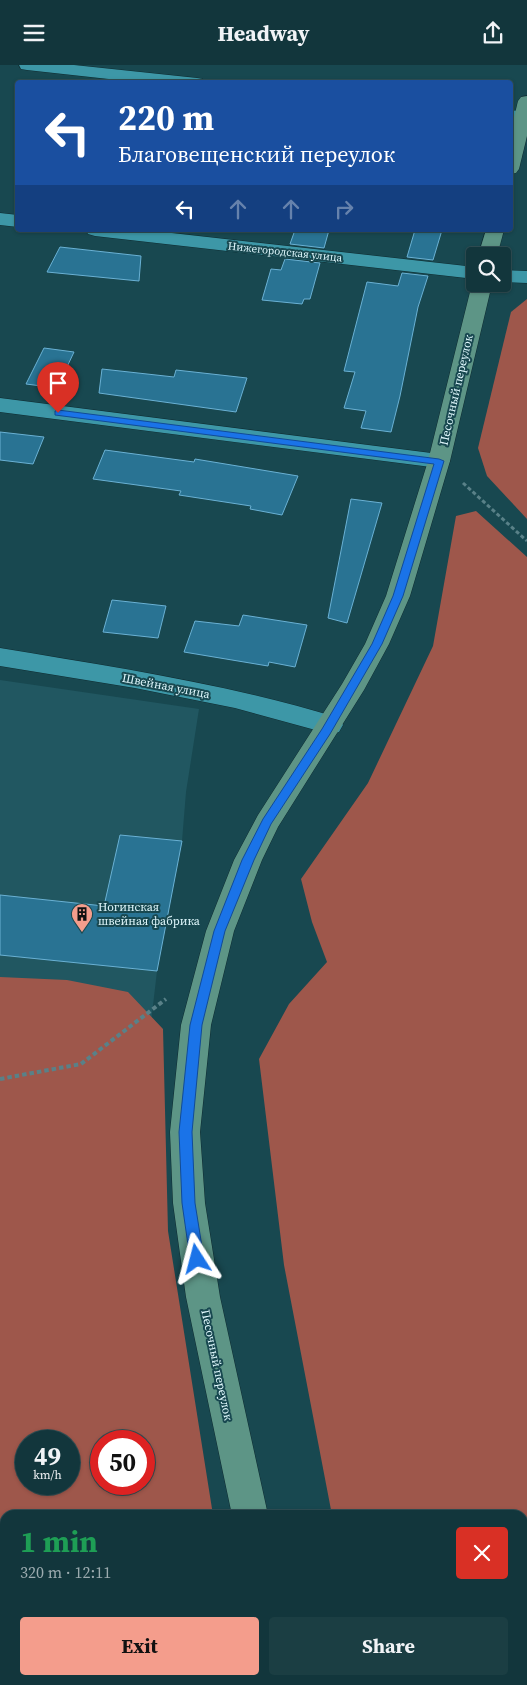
<!DOCTYPE html>
<meta charset="utf-8">
<style>
body{margin:0;font-family:"Source Serif 4",serif;background:#1b3e43;color:#f1f3f6;height:100vh;display:flex;flex-direction:column;font-size:19px;white-space:nowrap}
*{box-sizing:border-box;margin:0}
p{font-size:16px;color:#9cabaf}
.icon{flex:none;width:28px;height:28px;fill:none;stroke:currentColor;stroke-width:2;stroke-linecap:round;stroke-linejoin:round}
.map{position:relative;flex:1;overflow:hidden}
.sheet{position:absolute;left:0px;top:1445px;width:528px;height:175px;display:flex;flex-direction:column;background:#12363c;border-radius:15px 15px 0 0;box-shadow:0 1px 4px #0004,0 0 0 1px #315056}
.sheet>*{flex:none}
.top-card{position:absolute;left:15px;top:15px;width:498px;height:152px;border-radius:5px;box-shadow:0 1px 4px #0004,0 0 0 1px #315056;background:#1a4fa0;color:#fff;overflow:hidden}
.buttons{position:absolute;left:466px;top:182px;display:grid;gap:10px}
.buttons a{display:grid;place-items:center;width:45px;height:45px;border-radius:5px;background:#12363c;box-shadow:0 1px 4px #0004,0 0 0 1px #315056;font-size:25px}
.speed{position:absolute;left:15px;top:1365px;display:flex;gap:10px;font-size:25px;font-weight:700;text-align:center}
.speed>*{display:grid;place-content:center;width:65px;height:65px;border-radius:50%;background:#12363c;box-shadow:0 1px 4px #0004,0 0 0 1px #315056;line-height:1}
.speed small{font-size:12px;font-weight:400}
.speed .limit{border:8px solid #d22;background:#fff;color:#111}
.pin{position:absolute;display:grid;place-items:center;width:42px;height:42px;color:#fff;margin:-51px -21px;border-radius:50% 50% 50% 0;rotate:-45deg;box-shadow:0 0 5px #0007}
.pin .icon{rotate:45deg}
.me{position:absolute;width:55px;margin:-28px;rotate:351deg;stroke-linejoin:round;filter:drop-shadow(0 0 4px #0008)}
.turn{display:flex;align-items:center;gap:18px;height:105px;padding:0 20px;font-size:22px}
.turn .icon{width:65px;height:65px;stroke-width:2.5}
.turn b{display:block;font-size:35px;line-height:42px}
.lanes{display:flex;align-items:center;height:48px;padding:0 20px;background:#0003;justify-content:center;gap:25px;direction:ltr}
.lanes .off{opacity:.35}
.round{display:grid;place-items:center;flex:none;width:52px;height:52px;border-radius:5px;background:#1b3e43}
.overview{display:flex;align-items:center;justify-content:space-between;height:85px;padding:0 20px}
h1{font-size:30px;font-weight:700;line-height:38px;color:#1e9e55}
.button{display:flex;gap:10px;margin-top:auto;padding:10px 20px}
.button a{flex:1;height:58px;border-radius:5px;background:#f49d8c;color:#111;font-size:20px;font-weight:700;line-height:58px;text-align:center}
.button a+a{background:#1b3e43;color:#f1f3f6}
header{display:flex;justify-content:space-between;align-items:center;height:65px;padding:0 20px;background:#12363c;font-size:22px;font-weight:700}
.map>svg:first-child{display:block}
.built{fill:#215761}
.forest{fill:#9e574b;fill-rule:evenodd}
.building{fill:#297393;stroke:#6ab1d4}
.lines{fill:none;stroke-linecap:round;stroke-linejoin:round}
.street-casing{stroke:#0f2c31;stroke-width:1}
.secondary-casing{stroke:#0f2c31;stroke-width:1}
.path-far1{stroke:#598188;stroke-width:3;stroke-dasharray:4 2.5;stroke-linecap:butt}
.path{stroke:#598188;stroke-width:4;stroke-dasharray:4.5 3;stroke-linecap:butt}
.street{fill:#3d97a7;fill-rule:evenodd}
.secondary{fill:#5d9586;fill-rule:evenodd}
.route{fill:#1a73e8;stroke:#114b97}
.labels{text-anchor:middle;dominant-baseline:central;stroke-width:4;stroke-linejoin:round;paint-order:stroke}
.far-street-label{font-size:11px;fill:#e0f8fd;stroke:#184850}
.street-label{font-size:12px;fill:#e0f8fd;stroke:#184850}
.poi-label{font-size:12px;fill:#e0f8fd;stroke:#184850;text-anchor:start}
</style>
<header><svg class="icon" aria-label="menu" viewBox="0 0 24 24"><path d="M4 6h16M4 12h16M4 18h16"/></svg>Headway<svg class="icon" aria-label="share" viewBox="0 0 24 24"><path d="M12 15V3M7 8l5-5 5 5M5 13v7h14v-7"/></svg></header>
<div class="map">
<svg width="527" height="1620" viewBox="0 0 527 1620">
<rect width="100%" height="100%" fill="#184850"/>
<path class="built" d="M0 615 199 644 186 727 182 776 157 906 150 966 0 953Z"/>
<g class="forest">
<path d="M527 234V454L487 411 478 383 511 247Z"/>
<path d="M476 446 527 492V1620H364L363 1615H522V1450H332L284 1200 259 994 289 939 327 897 312 857 301 814 368 718 433 581 456 451Z"/>
<path d="M0 912 67 915 128 927 163 964 168 1166 213 1450H5V1615H239L240 1620H0ZM69 1376V1419H26V1376ZM101 1376H144V1419H101Z"/>
</g>
<g class="building">
<path d="M295 165H329L324 183 290 179Z"/>
<path d="M415 165H442L433 195 407 192Z"/>
<path d="M60 182 141 191 139 216 47 207Z"/>
<path d="M285 194 320 198 310 234H304L302 239 262 235 271 204 281 205Z"/>
<path d="M402 208 428 211 418 242 400 331 391 367 361 363 366 346 344 343 355 307 344 306 367 217 398 221Z"/>
<path d="M44 283 74 287 57 323 26 319Z"/>
<path d="M102 304 174 312 176 305 247 313 236 347 99 328Z"/>
<path d="M0 367 44 372 33 399 0 395Z"/>
<path d="M105 385 194 397 195 394 298 411 282 450 250 444 251 441 179 430 181 426 93 414Z"/>
<path d="M351 434 382 438 347 558 328 553Z"/>
<path d="M112 535 166 541 158 573 103 567Z"/>
<path d="M243 550 307 560 295 602 269 597 268 601 184 587 195 556 239 561Z"/>
<path d="M120 770 182 776 157 906 0 890V830L104 841Z"/>
</g>
<g class="lines">
<g class="street-casing">
<g id="street">
<path d="M19 0H74L197 13 203 14 205 18H145L27 5 21 4Z"/>
<path d="M510 45 527 47V57L510 55Z"/>
<path d="M0 148 18 150V162L0 160Z"/>
<path d="M86 165H145L475 202V214L95 171 88 169Z"/>
<path d="M502 205 527 206V218L502 217Z"/>
<path d="M0 333 439 389 447 391 450 396 447 401 439 403 0 347Z"/>
<path d="M0 583C114 602 228 619 339 653L343 660 339 667 330 669 235 643 135 623 0 601Z"/>
</g>
</g>
<g class="secondary-casing">
<g id="secondary">
<path d="M527 31V71L519 104 516 108 510 109V69L518 36 521 32Z"/>
<path d="M486 165H504L497 191H478Z"/>
<path d="M475 215V219H492L450 396 410 531 389 579 364 625 278 762 262 795 234 866 211 960 200 1067 205 1138 220 1232 268 1450H232L186 1232 173 1138 170 1067 181 960 206 866 234 795 258 750 342 619 365 579 386 531 428 396 472 219Z"/>
<path d="M266 1615H304L305 1620H267Z"/>
</g>
</g>
<path class="path-far1" d="M463 418 527 476"/>
<path class="path" d="M0 1014 81 999 166 934"/>
<use href="#street" class="street"/>
<use href="#secondary" class="secondary"/>
</g>
<path class="route" d="M58 345 439 394 444 396 403 531 382 579 330 669 271 759 254 795 225 866 202 960 192 1067 195 1138 204 1194 202 1199 197 1200 192 1199 190 1194 182 1138 179 1067 190 960 214 866 242 795 263 754 322 664 372 579 393 531 434 399 55 350V346Z"/>
<defs>
<g id="building-pin" transform="scale(1.125)"><path d="M0 17L-7.5 6A9.5 9.5 0 1 1 7.5 6Z" fill="#f49d8c" stroke="#184850"/><path d="M-4-6H4V6H1V3H-1V6H-4ZM-2.5-4.3h1.7v1.8h-1.7ZM.8-4.3h1.7v1.8H.8ZM-2.5-1h1.7V.8h-1.7ZM.8-1h1.7V.8H.8Z" fill="#111"/></g>
</defs>
<g fill-rule="evenodd">
<use href="#building-pin" x="82" y="849"/>
</g>
<g class="labels">
<g class="far-street-label">
<text transform="translate(285 187) rotate(6)">Нижегородская улица</text>
</g>
<g class="street-label">
<text transform="translate(456 325) rotate(-77)">Песочный переулок</text>
<text transform="translate(166 621) rotate(11)">Швейная улица</text>
<text transform="translate(217 1300) rotate(78)">Песочный переулок</text>
</g>
<g class="poi-label">
<text x="98" y="842">Ногинская<tspan x="98" dy="14">швейная фабрика</tspan></text>
</g>
</g>
</svg>
<div class="buttons">
<a><svg class="icon" aria-label="search" viewBox="0 0 24 24"><circle cx="10" cy="10" r="6"/><path d="M15 15l6 6"/></svg></a>
</div>
<div class="speed"><div>49<small>km/h</small></div><div class="limit">50</div></div>
<div class="pin" style="left:58px;top:348px;background:#d93025"><svg class="icon" aria-label="arrive" viewBox="0 0 24 24"><path d="M6 21V4h12l-3 4 3 4H6"/></svg></div>
<svg class="me" style="left:197px;top:1194px" viewBox="-20 -20 40 40"><path d="M0-17L14 15 0 8-14 15z" fill="#1a73e8" stroke="#fff" stroke-width="4"/></svg>
<div class="top-card">
<div class="turn"><svg class="icon" aria-label="left" viewBox="0 0 24 24"><path d="M17 20v-9H6M10 6l-5 5 5 5"/></svg><div><b>220 m</b>Благовещенский переулок</div></div>
<div class="lanes"><svg class="icon" aria-label="left" viewBox="0 0 24 24"><path d="M17 20v-9H6M10 6l-5 5 5 5"/></svg><svg class="icon off" aria-label="ahead" viewBox="0 0 24 24"><path d="M12 20V5M6 11l6-6 6 6"/></svg><svg class="icon off" aria-label="ahead" viewBox="0 0 24 24"><path d="M12 20V5M6 11l6-6 6 6"/></svg><svg class="icon off" aria-label="right" viewBox="0 0 24 24"><path d="M7 20v-9h11M14 6l5 5-5 5"/></svg></div>
</div>
<section class="sheet">
<div class="overview"><div><h1>1 min</h1><p>320 m · 12:11</p></div><a class="round" style="background:#d93025;color:#fff"><svg class="icon" aria-label="close" viewBox="0 0 24 24"><path d="M6 6l12 12M18 6L6 18"/></svg></a></div>
<div class="button"><a>Exit</a><a>Share</a></div>
</section>
</div>
